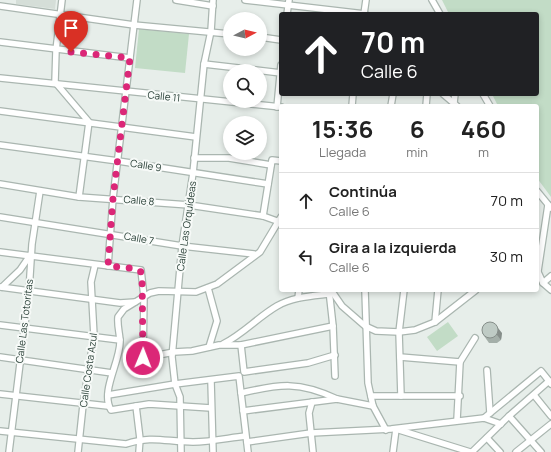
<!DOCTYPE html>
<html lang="es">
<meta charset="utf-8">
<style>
body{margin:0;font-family:Manrope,sans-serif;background:#f6f6f6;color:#222;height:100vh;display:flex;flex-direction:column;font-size:15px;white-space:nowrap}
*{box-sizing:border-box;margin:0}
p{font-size:13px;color:#767676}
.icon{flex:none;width:22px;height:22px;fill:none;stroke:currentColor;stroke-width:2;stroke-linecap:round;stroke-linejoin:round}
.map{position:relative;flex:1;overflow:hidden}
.side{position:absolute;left:279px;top:104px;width:260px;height:188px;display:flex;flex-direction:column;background:#fff;border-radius:4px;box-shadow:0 2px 6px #0003}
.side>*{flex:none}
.banner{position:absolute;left:279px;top:12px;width:260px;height:84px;border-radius:4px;box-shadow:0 2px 6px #0003;background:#202124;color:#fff;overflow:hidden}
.needle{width:26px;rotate:83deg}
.tools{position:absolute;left:223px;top:12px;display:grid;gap:8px}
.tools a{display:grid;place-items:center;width:44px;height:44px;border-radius:50%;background:#fff;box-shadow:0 2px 6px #0003;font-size:20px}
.pin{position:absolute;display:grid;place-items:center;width:34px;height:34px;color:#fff;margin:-41px -17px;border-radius:50% 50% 50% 0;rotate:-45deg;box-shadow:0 0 4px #0007}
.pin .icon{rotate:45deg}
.me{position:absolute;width:44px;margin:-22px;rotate:1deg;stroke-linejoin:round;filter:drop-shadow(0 0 3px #0008)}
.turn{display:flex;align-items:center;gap:14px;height:84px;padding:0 16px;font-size:18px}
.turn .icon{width:52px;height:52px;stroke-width:2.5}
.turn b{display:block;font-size:28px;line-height:34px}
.eta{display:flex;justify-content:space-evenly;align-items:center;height:68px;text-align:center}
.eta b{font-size:24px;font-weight:700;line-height:28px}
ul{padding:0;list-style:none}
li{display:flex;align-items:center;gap:12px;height:56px;padding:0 16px;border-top:1px solid #e0e0e0}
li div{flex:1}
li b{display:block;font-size:15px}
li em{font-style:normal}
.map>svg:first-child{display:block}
.built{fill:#d5ded8}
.green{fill:#c2dcc6}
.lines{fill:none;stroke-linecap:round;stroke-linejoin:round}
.minor-casing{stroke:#aab6b0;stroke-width:8}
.minor{stroke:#fff;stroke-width:5.5}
.wall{fill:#a4afa9}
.shaded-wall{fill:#868e8a}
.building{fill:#bfcbc5;stroke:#868e8a}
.route{stroke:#db2777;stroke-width:7;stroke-dasharray:0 12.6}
.labels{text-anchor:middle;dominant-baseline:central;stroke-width:4;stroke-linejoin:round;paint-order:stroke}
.street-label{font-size:10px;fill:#273e35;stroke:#f7faf8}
</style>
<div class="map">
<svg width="551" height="452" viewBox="0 0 551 452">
<rect width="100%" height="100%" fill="#e7eeea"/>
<path class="built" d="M16 0H56L55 9 16 4Z"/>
<g class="green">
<path d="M442 0H551V197L537 178V106H498L492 94H537V14H449Z"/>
<path d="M139 29 189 34 185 73 135 68Z"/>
<path d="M448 322 458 336 437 351 427 337Z"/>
</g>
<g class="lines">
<g class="minor-casing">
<g id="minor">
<path d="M62 0 56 50 55 82 89 122 79 197"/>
<path d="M176 0 213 6"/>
<path d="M245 0 365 14"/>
<path d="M432 0 440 14"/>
<path d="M0 6 134 25 230 34"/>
<path d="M287 14 289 0"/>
<path d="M364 14 366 0"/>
<path d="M260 37 281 40"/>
<path d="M0 42 130 58"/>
<path d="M204 64 281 73"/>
<path d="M0 78 281 107"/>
<path d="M443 94 457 106"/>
<path d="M483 94 490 106"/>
<path d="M454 103 455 94"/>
<path d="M352 106 353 94"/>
<path d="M391 106 393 94"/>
<path d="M426 106 427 94"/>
<path d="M277 107 281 65"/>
<path d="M0 111 196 137"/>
<path d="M0 145 118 161 268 184"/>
<path d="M194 158H229L271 165"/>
<path d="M0 184 79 197 189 205 263 216 277 221"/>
<path d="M537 191 551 208"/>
<path d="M263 216 272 160 281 161"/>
<path d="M0 217 182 246 254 254"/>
<path d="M0 252 141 270 144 297 143 358 174 352 192 351 219 345H241L333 326"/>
<path d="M108 266 113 198 137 0"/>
<path d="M537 270 543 283 551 290"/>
<path d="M538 271 548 205"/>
<path d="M543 283 551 276"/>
<path d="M0 287 120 303 135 302"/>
<path d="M2 287 20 270 31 254"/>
<path d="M208 288 217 321 209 347"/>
<path d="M329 290 333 326 335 376"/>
<path d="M331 290 342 306 365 326 376 331 399 332 415 330 435 322 476 290"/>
<path d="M365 290 368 383 373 406 386 430"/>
<path d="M298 298 299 290"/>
<path d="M435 322 438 290"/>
<path d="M0 325 120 340"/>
<path d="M223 344C243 334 258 317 277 306 292 297 312 296 329 294"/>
<path d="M241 345 244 372 308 363 335 355"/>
<path d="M0 357 112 373"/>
<path d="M400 357 460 362"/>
<path d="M487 370 490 413"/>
<path d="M211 381 213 452"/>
<path d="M241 393C280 384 299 381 337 399"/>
<path d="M0 394 108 406"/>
<path d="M108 395 175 384 239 376 248 452"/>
<path d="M534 395 551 416"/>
<path d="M371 396H460"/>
<path d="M401 396 399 332 404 290"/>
<path d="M312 402 309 413 313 452"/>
<path d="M136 406 140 439 139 452"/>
<path d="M211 408 149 404 111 410C100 392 120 362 120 342 120 334 117 326 118 317L124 309 150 293 159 291 196 292 217 284 260 252 281 217"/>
<path d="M243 411 337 399 373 406"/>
<path d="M509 416 541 452"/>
<path d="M484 418 541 371 549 381"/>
<path d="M457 420 460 362 475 338"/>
<path d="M0 431 126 444C153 435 166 442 193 442 210 442 228 438 245 436"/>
<path d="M487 438 500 452"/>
<path d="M247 442 311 433 391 429 484 418 501 424"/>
<path d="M9 452 29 291 32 244 40 191"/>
<path d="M78 452 83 405 94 336 91 282 95 265"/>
<path d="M181 452 180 397 175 384 172 357 182 246 193 173 204 64 211 31 213 0"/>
<path d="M393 452 396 429 470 452"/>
<path d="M472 452 509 416 549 381 551 384"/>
<path d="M516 452 551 424"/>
</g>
</g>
<use href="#minor" class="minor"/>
</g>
<path class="wall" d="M482 333H502L501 340 497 343H489Z"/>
<path class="shaded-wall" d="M498 328 502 333 501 340 497 335Z"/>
<circle class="building" cx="490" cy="330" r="8"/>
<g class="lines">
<path class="route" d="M71 52 130 58 113 198 108 266 138 269 142 273 143 358"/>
</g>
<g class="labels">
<g class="street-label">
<text transform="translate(164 96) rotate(6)">Calle 11</text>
<text transform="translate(146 165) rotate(9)">Calle 9</text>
<text transform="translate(139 200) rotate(5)">Calle 8</text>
<text transform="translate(186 226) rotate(-82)">Calle Las Orquídeas</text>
<text transform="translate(139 238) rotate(10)">Calle 7</text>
<text transform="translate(24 321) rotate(-83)">Calle Las Totoritas</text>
<text transform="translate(88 370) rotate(-82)">Calle Costa Azul</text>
</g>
</g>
</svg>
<div class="tools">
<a><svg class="needle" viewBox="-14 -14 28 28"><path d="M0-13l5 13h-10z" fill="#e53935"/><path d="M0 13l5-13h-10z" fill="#767676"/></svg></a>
<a><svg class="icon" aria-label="search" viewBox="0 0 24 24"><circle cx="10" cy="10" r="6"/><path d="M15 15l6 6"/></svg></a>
<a><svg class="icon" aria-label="layers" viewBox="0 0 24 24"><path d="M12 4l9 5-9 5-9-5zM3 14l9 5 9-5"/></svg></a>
</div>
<div class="pin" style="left:71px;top:52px;background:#d93025"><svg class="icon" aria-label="arrive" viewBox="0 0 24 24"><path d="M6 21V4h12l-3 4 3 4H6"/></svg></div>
<svg class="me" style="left:143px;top:358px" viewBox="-20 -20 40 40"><circle r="17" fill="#db2777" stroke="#fff" stroke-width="3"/><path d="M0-11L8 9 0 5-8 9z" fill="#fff"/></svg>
<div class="banner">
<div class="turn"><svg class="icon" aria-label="ahead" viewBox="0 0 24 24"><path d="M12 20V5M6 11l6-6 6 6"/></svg><div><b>70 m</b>Calle 6</div></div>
</div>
<section class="side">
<div class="eta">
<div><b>15:36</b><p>Llegada</p></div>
<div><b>6</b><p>min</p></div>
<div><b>460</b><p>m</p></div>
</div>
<ul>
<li><svg class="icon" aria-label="ahead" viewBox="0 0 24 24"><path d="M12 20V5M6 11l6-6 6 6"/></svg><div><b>Continúa</b><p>Calle 6</p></div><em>70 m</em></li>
<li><svg class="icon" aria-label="left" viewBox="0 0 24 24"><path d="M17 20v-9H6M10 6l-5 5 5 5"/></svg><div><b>Gira a la izquierda</b><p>Calle 6</p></div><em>30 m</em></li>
</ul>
</section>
</div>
